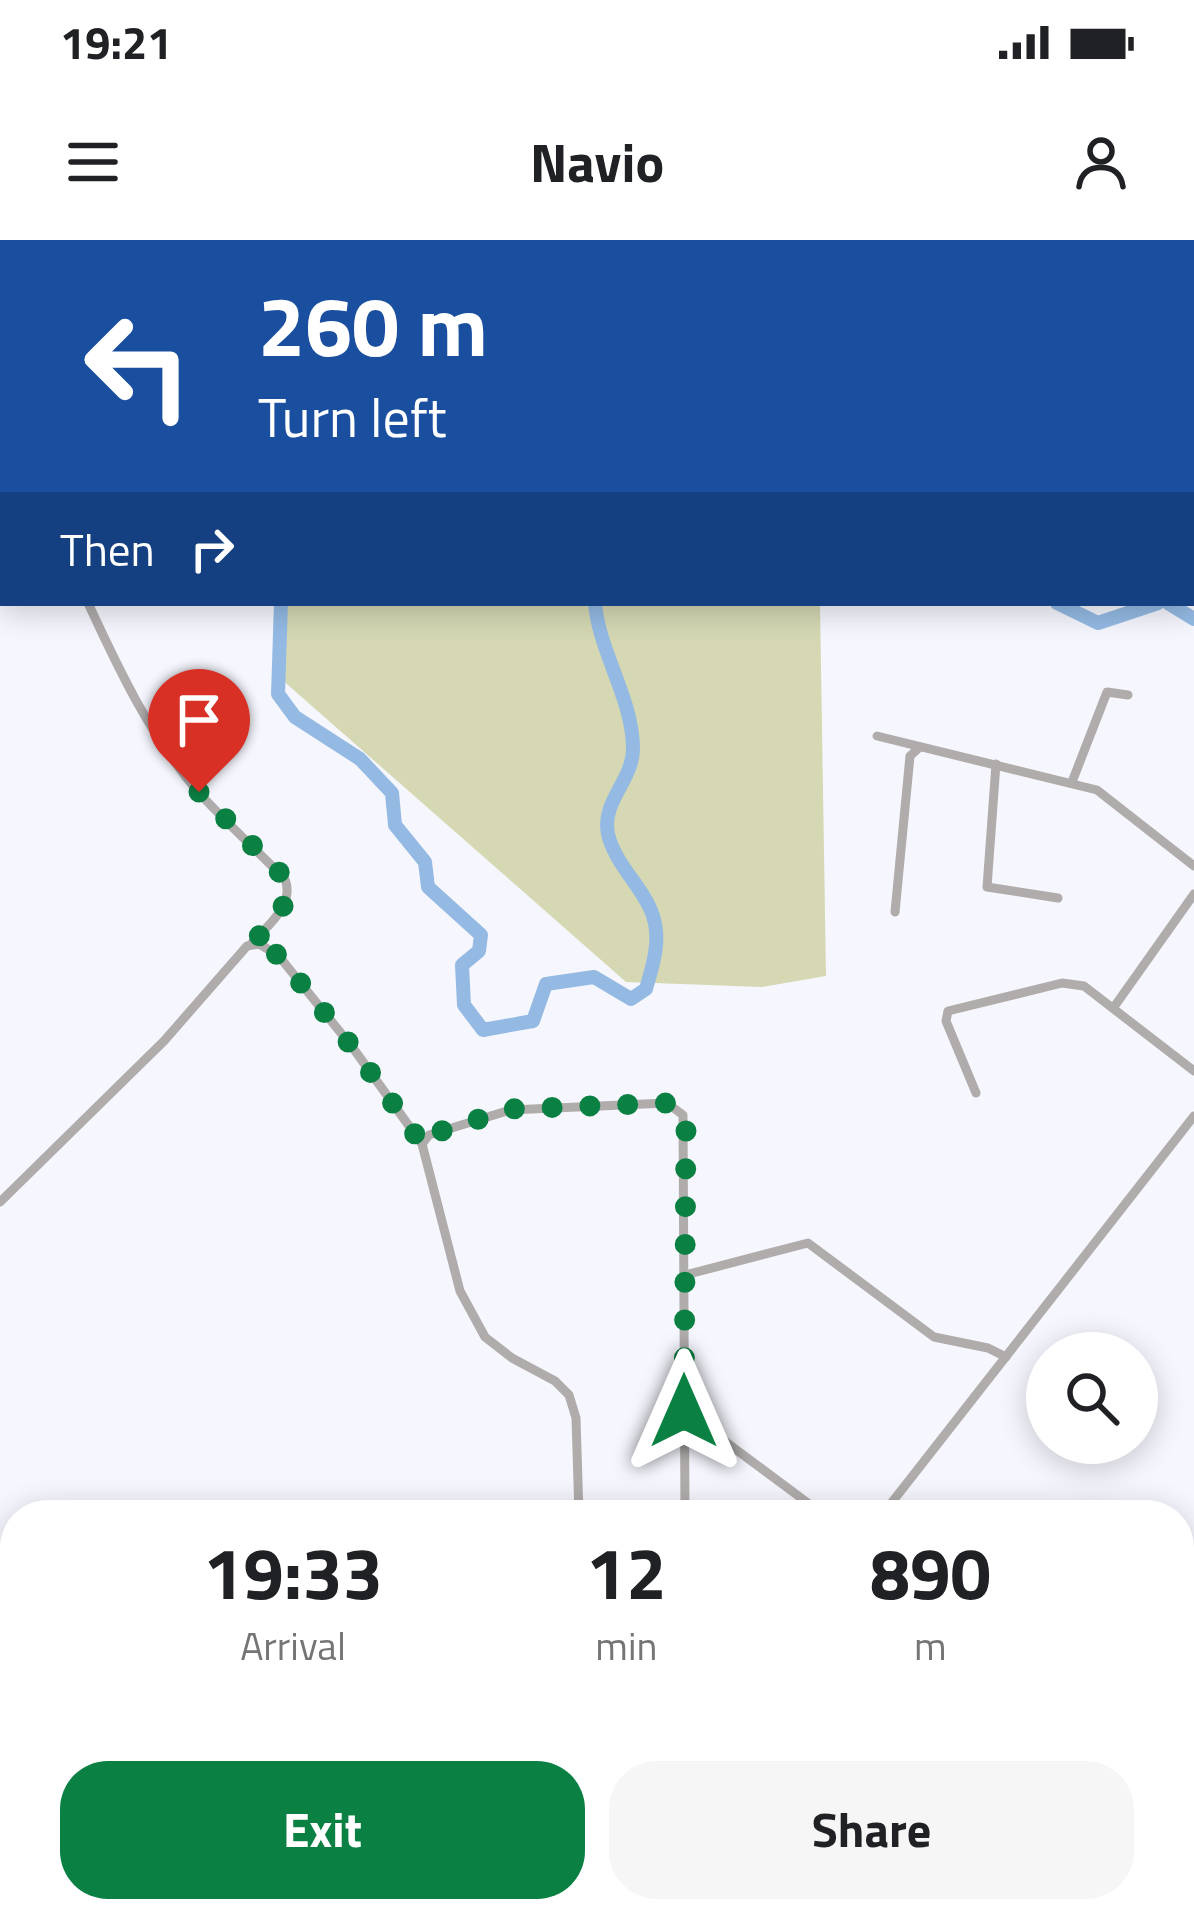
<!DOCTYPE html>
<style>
body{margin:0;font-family:"Titillium Web",sans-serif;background:#f6f6f6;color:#202124;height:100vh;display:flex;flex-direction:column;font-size:45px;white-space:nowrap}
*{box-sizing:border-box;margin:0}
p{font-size:39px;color:#757577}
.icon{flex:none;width:66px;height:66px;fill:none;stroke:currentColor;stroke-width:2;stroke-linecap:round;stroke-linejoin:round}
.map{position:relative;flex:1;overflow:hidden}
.drawer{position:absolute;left:0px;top:1260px;width:1194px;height:423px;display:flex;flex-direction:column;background:#fff;border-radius:48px 48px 0 0;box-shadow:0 6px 30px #0003}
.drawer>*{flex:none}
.guide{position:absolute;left:0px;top:0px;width:1194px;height:366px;box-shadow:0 6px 30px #0003;background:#1a4fa0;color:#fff;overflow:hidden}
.controls{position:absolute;left:1026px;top:1092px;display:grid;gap:24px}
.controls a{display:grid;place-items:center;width:132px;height:132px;border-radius:50%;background:#fff;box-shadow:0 6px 30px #0003;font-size:60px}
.pin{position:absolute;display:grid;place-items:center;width:102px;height:102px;color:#fff;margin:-123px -51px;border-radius:50% 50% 50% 0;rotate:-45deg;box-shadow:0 0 12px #0007}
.pin .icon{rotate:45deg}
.me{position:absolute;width:132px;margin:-66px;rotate:0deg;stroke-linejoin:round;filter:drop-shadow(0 0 9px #0008)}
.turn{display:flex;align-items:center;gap:42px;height:252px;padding:0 60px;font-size:54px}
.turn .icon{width:156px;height:156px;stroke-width:2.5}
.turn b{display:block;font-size:84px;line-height:102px}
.then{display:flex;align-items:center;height:114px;padding:0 60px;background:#0003;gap:24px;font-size:45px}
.eta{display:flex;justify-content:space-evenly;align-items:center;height:204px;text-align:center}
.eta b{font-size:72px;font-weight:700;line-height:84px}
.cta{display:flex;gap:24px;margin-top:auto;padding:24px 60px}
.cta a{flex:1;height:138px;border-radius:48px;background:#0b8043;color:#fff;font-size:48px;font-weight:700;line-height:138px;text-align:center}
.cta a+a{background:#f6f6f6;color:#202124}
.status{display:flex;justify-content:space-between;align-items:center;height:84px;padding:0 60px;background:#fff;direction:ltr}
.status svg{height:33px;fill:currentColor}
header{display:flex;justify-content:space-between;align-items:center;height:156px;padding:0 60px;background:#fff;font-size:54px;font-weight:700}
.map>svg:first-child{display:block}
.green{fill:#d5d8b3}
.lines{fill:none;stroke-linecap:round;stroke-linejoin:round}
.river{stroke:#94bae4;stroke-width:14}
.street{stroke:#afacab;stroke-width:9}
.secondary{stroke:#8c8787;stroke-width:14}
.highway{stroke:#5e5757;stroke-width:16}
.route{stroke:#0b8043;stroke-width:21;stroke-dasharray:0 37.8}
</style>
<div class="status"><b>19:21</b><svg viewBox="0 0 49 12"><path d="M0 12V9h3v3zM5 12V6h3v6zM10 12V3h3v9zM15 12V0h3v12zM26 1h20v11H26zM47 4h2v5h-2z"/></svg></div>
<header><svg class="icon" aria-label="menu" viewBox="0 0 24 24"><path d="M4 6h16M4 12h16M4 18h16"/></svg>Navio<svg class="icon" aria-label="person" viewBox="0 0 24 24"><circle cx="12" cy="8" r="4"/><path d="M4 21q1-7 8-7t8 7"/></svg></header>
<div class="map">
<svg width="1194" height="1681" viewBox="0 0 1194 1681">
<rect width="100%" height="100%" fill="#f6f7fe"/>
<g class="green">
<path d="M477 0H1069L477 3Z"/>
<path d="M287 363H820L826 736 762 747 626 742 280 438Z"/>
</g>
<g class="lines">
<g class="river">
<path d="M287 3V0"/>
<path d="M281 363 278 454 295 477 360 519 392 553 395 585 425 622 428 647 481 695 479 711 462 725 464 765 483 790 533 781 546 744 594 737 631 759 646 749C653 725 661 700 653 676 645 649 615 625 608 594 601 561 634 540 633 507 632 457 599 412 595 363"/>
<path d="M1057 363 1098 383 1158 363"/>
<path d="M1168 363 1194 379"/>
</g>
<g class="street">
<path d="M33 0V3"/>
<path d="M81 0V3"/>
<path d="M1159 3 1162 0"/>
<path d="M0 52 3 55"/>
<path d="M0 160 3 163"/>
<path d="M0 193 3 178"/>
<path d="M0 231 3 242"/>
<path d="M0 256 3 251"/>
<path d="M88 363C119 430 151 498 200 554 227 583 257 611 285 639 295 665 268 685 252 703"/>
<path d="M877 496 1097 550 1194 626"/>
<path d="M996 524 987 647 1058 658"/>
<path d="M1072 542 1107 452 1128 455"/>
<path d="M895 672 910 516 920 507"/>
<path d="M1114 767 1194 654"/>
<path d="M976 853 946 781 948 771 1062 743 1084 746 1194 831"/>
<path d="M422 904 429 895 510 870 667 863 683 875 685 1275"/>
<path d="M0 962 164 801 247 706 259 704 278 715 353 808 422 904 460 1051 485 1097 512 1118 555 1141 569 1155 576 1178 579 1275"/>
<path d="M685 1035 808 1003 934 1097 988 1108 1006 1117"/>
<path d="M684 1171 824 1275"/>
<path d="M882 1275 1194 876"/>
<path d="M1179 1375 1194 1383"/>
<path d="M0 1419 15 1404"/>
<path d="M0 1578 15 1562"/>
<path d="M498 1668 511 1681"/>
<path d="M646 1668 647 1681"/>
<path d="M656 1681 666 1668"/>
</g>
<g class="secondary">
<path d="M0 1325 15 1339"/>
<path d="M346 1668 359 1681"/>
</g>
<g class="highway">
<path d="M1179 1415 1194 1389"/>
<path d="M1027 1681 1035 1668"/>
</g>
</g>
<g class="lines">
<path class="route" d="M199 552 286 639C295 664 268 685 252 704L278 715 353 808 422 904 429 895 510 869 667 863 679 870 686 888 684 1171"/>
</g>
</svg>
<div class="controls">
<a><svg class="icon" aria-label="search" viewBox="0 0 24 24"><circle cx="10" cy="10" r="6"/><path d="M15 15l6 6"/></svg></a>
</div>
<div class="pin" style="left:199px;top:552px;background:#d93025"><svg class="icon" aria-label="arrive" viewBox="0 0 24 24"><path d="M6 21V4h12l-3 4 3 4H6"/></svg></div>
<svg class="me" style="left:684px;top:1171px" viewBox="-20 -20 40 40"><path d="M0-17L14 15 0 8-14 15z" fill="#0b8043" stroke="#fff" stroke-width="4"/></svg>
<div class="guide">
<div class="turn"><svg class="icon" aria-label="left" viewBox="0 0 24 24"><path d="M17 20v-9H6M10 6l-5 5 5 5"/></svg><div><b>260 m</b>Turn left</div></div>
<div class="then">Then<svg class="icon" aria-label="right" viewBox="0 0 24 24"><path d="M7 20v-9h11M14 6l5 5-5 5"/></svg></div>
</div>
<section class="drawer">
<div class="eta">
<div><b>19:33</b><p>Arrival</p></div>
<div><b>12</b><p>min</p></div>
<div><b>890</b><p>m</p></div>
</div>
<div class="cta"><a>Exit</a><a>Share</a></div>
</section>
</div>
